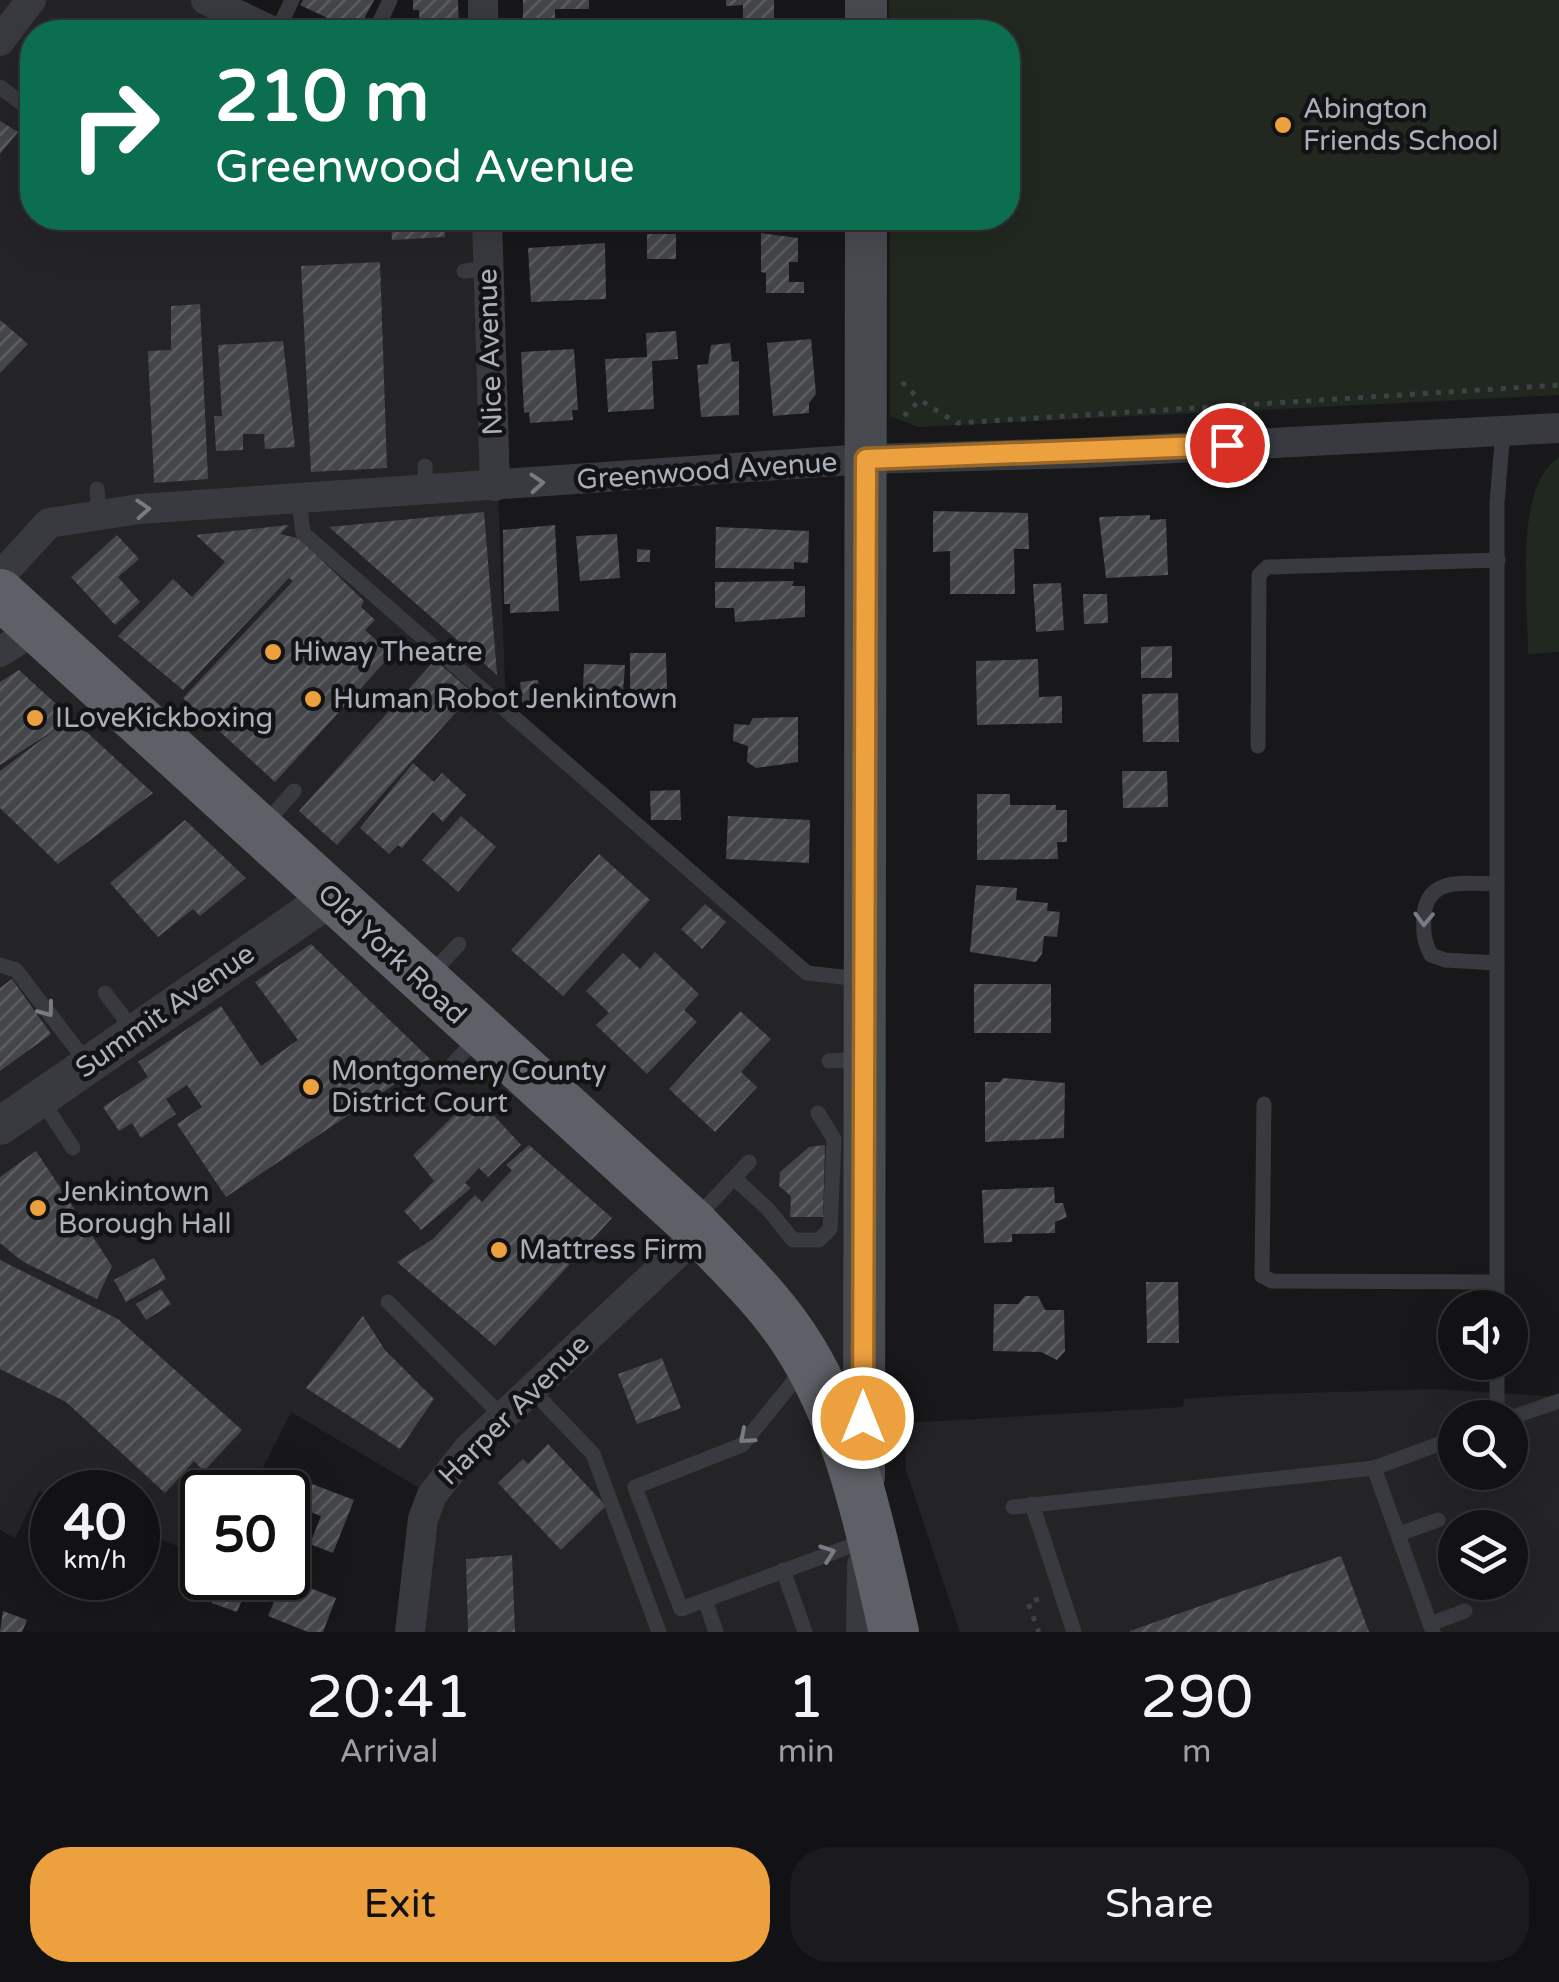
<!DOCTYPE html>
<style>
body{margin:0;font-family:"Varela Round",sans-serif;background:#1b1b1d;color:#f1f3f6;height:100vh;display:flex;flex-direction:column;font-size:38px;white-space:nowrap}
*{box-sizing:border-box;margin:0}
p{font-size:32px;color:#9c9ea0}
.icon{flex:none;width:55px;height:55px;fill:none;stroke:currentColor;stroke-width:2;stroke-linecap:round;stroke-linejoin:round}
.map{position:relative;height:1632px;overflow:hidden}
.side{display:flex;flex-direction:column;background:#121214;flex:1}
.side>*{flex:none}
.top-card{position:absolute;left:20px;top:20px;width:1000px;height:210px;border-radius:40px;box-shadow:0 10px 40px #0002,0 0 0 2px #313234;background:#0b6e4f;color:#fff;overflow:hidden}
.fabs{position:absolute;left:1438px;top:1290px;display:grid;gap:20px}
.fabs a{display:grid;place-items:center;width:90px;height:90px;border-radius:50%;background:#121214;box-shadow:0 10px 40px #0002,0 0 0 2px #313234;font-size:50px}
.speed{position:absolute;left:30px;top:1470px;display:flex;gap:20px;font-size:50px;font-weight:700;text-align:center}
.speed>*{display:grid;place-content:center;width:130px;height:130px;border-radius:50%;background:#121214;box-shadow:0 10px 40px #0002,0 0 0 2px #313234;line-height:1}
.speed small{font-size:25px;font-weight:400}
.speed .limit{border:5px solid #111;border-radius:15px;background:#fff;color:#111}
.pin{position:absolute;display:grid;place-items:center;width:85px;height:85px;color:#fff;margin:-42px;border:5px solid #fff;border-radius:50%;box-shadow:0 2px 10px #0007}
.me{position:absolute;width:110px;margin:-55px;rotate:0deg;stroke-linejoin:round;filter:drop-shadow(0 0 8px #0008)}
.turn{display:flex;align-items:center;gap:35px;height:210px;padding:0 30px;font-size:45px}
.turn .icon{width:130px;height:130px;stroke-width:2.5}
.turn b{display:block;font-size:70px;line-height:85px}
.eta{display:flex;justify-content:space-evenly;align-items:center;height:170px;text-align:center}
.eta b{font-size:60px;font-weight:600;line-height:70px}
.action{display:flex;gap:20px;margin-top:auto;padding:20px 30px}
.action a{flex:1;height:115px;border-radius:40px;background:#eca03e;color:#111;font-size:40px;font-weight:600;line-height:115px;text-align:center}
.action a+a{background:#1b1b1d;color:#f1f3f6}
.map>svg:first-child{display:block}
.built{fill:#242427;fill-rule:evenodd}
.green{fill:#202820}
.building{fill:url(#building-hatch)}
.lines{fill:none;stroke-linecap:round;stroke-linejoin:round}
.path{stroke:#3f4146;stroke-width:5;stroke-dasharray:5 8;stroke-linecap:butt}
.service{stroke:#393a3f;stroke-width:15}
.minor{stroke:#393a3f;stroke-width:30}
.tertiary{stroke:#393a3f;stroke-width:38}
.secondary{stroke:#474a4f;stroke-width:42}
.trunk{stroke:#5d6066;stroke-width:50}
.oneway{stroke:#777b82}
.route-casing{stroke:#996828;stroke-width:25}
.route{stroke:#eca03e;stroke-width:18}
.poi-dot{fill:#eca03e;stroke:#131315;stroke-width:4}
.labels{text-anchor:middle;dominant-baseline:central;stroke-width:9;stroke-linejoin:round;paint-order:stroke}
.poi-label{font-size:28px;fill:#aab0b9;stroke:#131315;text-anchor:start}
.street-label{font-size:28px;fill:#aab0b9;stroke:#131315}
</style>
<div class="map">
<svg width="1559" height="1632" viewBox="0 0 1559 1632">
<defs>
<pattern id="building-hatch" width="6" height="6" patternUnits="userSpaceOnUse" patternTransform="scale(2.5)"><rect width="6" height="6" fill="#44464a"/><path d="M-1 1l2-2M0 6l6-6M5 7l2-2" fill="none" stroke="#5c5e62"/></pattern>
</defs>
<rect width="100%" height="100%" fill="#18181a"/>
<g class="built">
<path d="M0 0H206L274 32H32V218H488L506 709 806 973 864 980 869 1632H411L431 1495 291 1412 251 1492H202V1556L138 1530V1492L52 1496 39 1491 15 1538 0 1530Z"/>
<path d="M1436 1389 1559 1397V1632H960L906 1470 905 1423 1183 1407 1184 1399 1240 1395ZM1455 1418H1510V1472H1455ZM1455 1528H1510V1582H1455Z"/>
</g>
<g class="green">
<path d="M889 0H1559V395L918 427 890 416V218H1008V32H889Z"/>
<path d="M1559 457V652L1528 654C1528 602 1513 487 1559 457Z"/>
</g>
<g class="building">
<path d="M303 0H374L357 32 300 5Z"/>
<path d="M413 0H458L459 32H420L419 10H413Z"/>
<path d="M523 0H589V9H555V22H523Z"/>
<path d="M726 0H774V32H743V5L726 6Z"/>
<path d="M0 121 18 132 0 154Z"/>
<path d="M372 218H444L445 237 392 240 391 222 372 223Z"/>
<path d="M761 233 798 238V262H789V282H804V293H766V273L761 272Z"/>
<rect x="647" y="234" width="29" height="25"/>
<path d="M605 243 606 299 531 302 528 248Z"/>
<path d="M380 262 387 468 311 472 301 266Z"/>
<path d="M200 304 208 479 154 483 148 351 171 350V306Z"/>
<path d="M0 320 28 344 0 373Z"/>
<path d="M676 331 678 359 652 361 654 409 608 412 605 359 647 357 646 333Z"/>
<path d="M811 339 816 394 809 403V413L773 416 767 343Z"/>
<path d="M283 341 295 447 265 449 264 434H243V450L216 451 214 416H222L218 345Z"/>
<path d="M730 343 732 362 739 361V415L701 417 697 365 708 364 711 345Z"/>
<path d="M574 349 578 410H572L573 420 530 423 529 412 524 413 521 352Z"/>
<path d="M933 511 1028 513 1029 549H1014L1015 594H950V551L933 552Z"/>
<path d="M484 512 497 675 329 527Z"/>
<path d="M1150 515V520L1166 519 1168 575 1106 578 1099 517Z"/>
<path d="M289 525 280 534 300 539 364 601 361 607 375 620 365 630 392 654 275 782 183 698 293 581 289 578 183 690 118 636 173 579 192 597 225 562 196 535Z"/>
<path d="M555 525 559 611 510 613V604H504L503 530Z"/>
<path d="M716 527 809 531 808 563 794 562V569L715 568Z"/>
<path d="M617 534 620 578 580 581 576 536Z"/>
<path d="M117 535 139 559 118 577 140 602 115 625 71 577Z"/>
<path d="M637 549 650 550V562H637Z"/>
<path d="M794 581 792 586H805V617L735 622 734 608H715V582Z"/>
<path d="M1061 583 1064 630 1036 632 1033 584Z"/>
<path d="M1083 594H1107L1108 623 1084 624Z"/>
<path d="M1172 646V678H1141V647Z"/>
<path d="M630 653H666L667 690 630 691Z"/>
<path d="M1038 659 1039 697 1062 696V723L977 725 976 661Z"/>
<path d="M435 660 473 693 337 845 299 811Z"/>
<path d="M584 664 625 665 623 692 583 691Z"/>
<path d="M19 670 153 793 58 864 0 808V771L56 729 0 765V682Z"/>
<path d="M538 680 540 708 523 710 520 682Z"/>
<path d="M1178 693 1179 742H1143L1142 694Z"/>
<path d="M798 717V762L756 768 747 762 748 746 733 741 734 724 749 725 753 718Z"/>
<path d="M413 763 434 782 442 773 466 795 443 822 433 812 402 848 398 845 389 854 360 828Z"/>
<path d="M1122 771H1167L1168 807 1123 808Z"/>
<path d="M680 790 681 820H651L650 791Z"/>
<path d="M977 794H1010V805H1056V810H1067V842H1057L1058 859 977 860Z"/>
<path d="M461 816 496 847 458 892 422 860Z"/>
<path d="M728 816 810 820 809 863 726 859Z"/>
<path d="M185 820 246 878 200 916 193 909 158 937 110 883Z"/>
<path d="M599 854 650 900 563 996 511 950Z"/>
<path d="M976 885 1017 888 1016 900 1048 903 1047 911 1060 912 1057 937 1044 936 1042 954 1036 962 970 952Z"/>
<path d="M705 904 726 922 702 949 681 929Z"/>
<path d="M311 944 431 1060 226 1197 177 1124 202 1107 187 1085 166 1099 176 1114 141 1138 132 1123 119 1131 103 1107 148 1077 138 1062 221 1006 261 1066 298 1040 255 982Z"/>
<path d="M655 952 699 994 684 1010 697 1022 647 1074 596 1025 609 1013 586 991 623 953 640 969Z"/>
<path d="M12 979 51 1034 0 1071V988Z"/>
<rect x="974" y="984" width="77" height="49"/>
<path d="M740 1011 771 1039 741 1072 757 1087 715 1132 669 1089Z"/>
<path d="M1003 1078 1065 1083 1064 1138 985 1142V1082H1000Z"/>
<path d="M475 1095 521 1145 488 1177 479 1168 465 1183 471 1188 421 1230 404 1211 434 1181 413 1155Z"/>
<path d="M529 1145 612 1218 495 1346 397 1262 433 1239 475 1195 482 1202 512 1170 506 1165Z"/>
<path d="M825 1145 823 1217H790L791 1196 779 1186 780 1172 809 1147Z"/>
<path d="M36 1151 112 1266 97 1299 22 1261 0 1243V1177Z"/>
<path d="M1054 1187 1055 1203H1063L1067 1217 1055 1222V1233L1012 1234V1242L984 1243 982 1190Z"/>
<path d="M154 1258 166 1279 126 1302 114 1280Z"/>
<path d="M0 1260 118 1319 242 1430 204 1471 194 1461 165 1493 66 1402 0 1369Z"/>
<path d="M1146 1282H1178L1179 1343H1147Z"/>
<path d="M161 1289 171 1304 146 1320 136 1304Z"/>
<path d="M1025 1296H1038L1045 1310H1064L1065 1351 1057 1360 1041 1352 993 1351 994 1304H1018Z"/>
<path d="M363 1316 385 1350 434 1399 400 1449 306 1388Z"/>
<path d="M662 1358 681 1408 637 1424 618 1374Z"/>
<path d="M548 1444 606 1506 561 1550 498 1483 523 1459 528 1464Z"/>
<path d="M299 1479 354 1500 333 1553 310 1544 321 1516 289 1504Z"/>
<path d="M512 1555 515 1632H468L466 1559Z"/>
<path d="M1341 1556 1369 1632H1130V1631Z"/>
<path d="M222 1578 249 1582 237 1612 212 1603Z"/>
<path d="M284 1578 336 1598 323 1632H308L268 1616Z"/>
<path d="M3 1611 27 1620 22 1632H0Z"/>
</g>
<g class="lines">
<g class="path">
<path d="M902 382 920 400"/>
<path d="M904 416 920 400 957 423 1559 385"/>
<path d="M1039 1599 1028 1603 1039 1632"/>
</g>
<g class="service">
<path d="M277 32 292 0"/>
<path d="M375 32 390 0"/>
<path d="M0 87 32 111"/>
<path d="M464 271 486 269"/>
<path d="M425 466 426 491"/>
<path d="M97 489 99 513"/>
<path d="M299 500 303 533 807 973 860 979"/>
<path d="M1258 746 1259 575 1267 567 1498 560"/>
<path d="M265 824 294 791"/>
<path d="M1497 963 1445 960 1431 955C1424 942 1423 932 1424 917 1426 875 1466 884 1497 884"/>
<path d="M0 965 16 970 88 1064"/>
<path d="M429 976 459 944"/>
<path d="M105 993 135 1032"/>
<path d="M829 1061 860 1059"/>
<path d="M448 1069 477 1038"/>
<path d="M40 1098 73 1148"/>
<path d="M1264 1104 1262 1276 1272 1281 1497 1282"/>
<path d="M734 1178 768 1209 793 1240H819L830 1229 834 1139 818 1113"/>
<path d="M698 1216 749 1162"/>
<path d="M388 1302 502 1416"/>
<path d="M1497 1308V503L1503 431"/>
<path d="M803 1370 742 1445 635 1487 681 1609 864 1541"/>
<path d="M531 1389 593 1454 659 1632"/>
<path d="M1497 1418V1362"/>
<path d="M1510 1418 1559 1401"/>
<path d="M1374 1468 1433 1632"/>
<path d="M1032 1504 1074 1632"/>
<path d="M1013 1507 1374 1468 1455 1438"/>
<path d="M1399 1534 1438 1520"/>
<path d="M783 1570 805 1632"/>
<path d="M705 1600 716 1632"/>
<path d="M1430 1624 1465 1611"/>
</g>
<g class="minor">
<path d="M206 0 274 32"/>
<path d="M483 0V32"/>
<path d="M0 41 31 0"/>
<path d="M487 218 495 486"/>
<path d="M0 576 49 523 139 509 866 459 1081 453 1559 428"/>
<path d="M0 652 37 629"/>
<path d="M410 1632 423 1519 432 1495 468 1449 700 1232"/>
</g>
<g class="tertiary">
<path d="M0 1126 331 897"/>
<path d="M865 1632 866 1565"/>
</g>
<g class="secondary">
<path d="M866 32V0"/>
<path d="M864 1477 866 218"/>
</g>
<path class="trunk" d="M0 594 692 1223C727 1260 764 1294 793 1337 851 1423 871 1533 894 1632"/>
</g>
<defs><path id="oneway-chevron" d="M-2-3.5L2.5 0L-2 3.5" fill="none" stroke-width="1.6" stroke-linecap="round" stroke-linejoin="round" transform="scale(2.5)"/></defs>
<g class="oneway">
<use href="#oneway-chevron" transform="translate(537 483) rotate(-4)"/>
<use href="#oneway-chevron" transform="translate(143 509) rotate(-4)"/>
<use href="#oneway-chevron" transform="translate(1424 919) rotate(92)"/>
<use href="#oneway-chevron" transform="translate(47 1010) rotate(53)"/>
<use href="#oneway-chevron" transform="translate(746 1437) rotate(139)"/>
<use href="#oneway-chevron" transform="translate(828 1553) rotate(-20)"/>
</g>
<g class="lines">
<g class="route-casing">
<path id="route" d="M863 1418 866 459 1227 445"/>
</g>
<use href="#route" class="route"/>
</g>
<g class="poi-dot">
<circle cx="1283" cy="125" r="10"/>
<circle cx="273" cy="652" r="10"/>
<circle cx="313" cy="699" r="10"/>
<circle cx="35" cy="718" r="10"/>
<circle cx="311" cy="1087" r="10"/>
<circle cx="38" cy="1208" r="10"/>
<circle cx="499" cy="1250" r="10"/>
</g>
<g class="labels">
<g class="poi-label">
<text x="1303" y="109">Abington<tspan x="1303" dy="32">Friends School</tspan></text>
<text x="293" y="652">Hiway Theatre</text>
<text x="333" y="699">Human Robot Jenkintown</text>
<text x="55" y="718">ILoveKickboxing</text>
<text x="331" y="1071">Montgomery County<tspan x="331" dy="32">District Court</tspan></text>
<text x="58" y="1192">Jenkintown<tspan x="58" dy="32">Borough Hall</tspan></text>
<text x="519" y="1250">Mattress Firm</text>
</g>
<g class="street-label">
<text transform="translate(490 352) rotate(-92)">Nice Avenue</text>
<text transform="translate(707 471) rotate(-4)">Greenwood Avenue</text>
<text transform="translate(392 954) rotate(43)">Old York Road</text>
<text transform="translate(165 1011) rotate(-35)">Summit Avenue</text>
<text transform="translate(514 1410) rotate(-45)">Harper Avenue</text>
</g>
</g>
</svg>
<div class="fabs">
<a><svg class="icon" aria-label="sound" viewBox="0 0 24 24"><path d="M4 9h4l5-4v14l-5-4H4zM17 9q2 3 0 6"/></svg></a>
<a><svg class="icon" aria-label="search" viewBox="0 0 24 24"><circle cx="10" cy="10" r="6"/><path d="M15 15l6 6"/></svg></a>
<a><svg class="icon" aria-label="layers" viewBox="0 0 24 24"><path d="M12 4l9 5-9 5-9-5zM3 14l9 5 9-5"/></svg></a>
</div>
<div class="speed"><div>40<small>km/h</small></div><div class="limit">50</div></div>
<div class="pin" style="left:1227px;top:445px;background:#d93025"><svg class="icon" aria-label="arrive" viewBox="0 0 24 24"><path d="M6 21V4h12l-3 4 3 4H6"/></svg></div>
<svg class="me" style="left:863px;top:1418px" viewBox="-20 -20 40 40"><circle r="17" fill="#eca03e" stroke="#fff" stroke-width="3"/><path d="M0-11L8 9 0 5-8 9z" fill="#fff"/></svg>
<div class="top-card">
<div class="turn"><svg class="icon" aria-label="right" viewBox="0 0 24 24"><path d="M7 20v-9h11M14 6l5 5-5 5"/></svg><div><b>210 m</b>Greenwood Avenue</div></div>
</div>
</div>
<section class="side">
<div class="eta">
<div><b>20:41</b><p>Arrival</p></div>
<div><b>1</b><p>min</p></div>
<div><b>290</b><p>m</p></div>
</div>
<div class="action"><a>Exit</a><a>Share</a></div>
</section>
